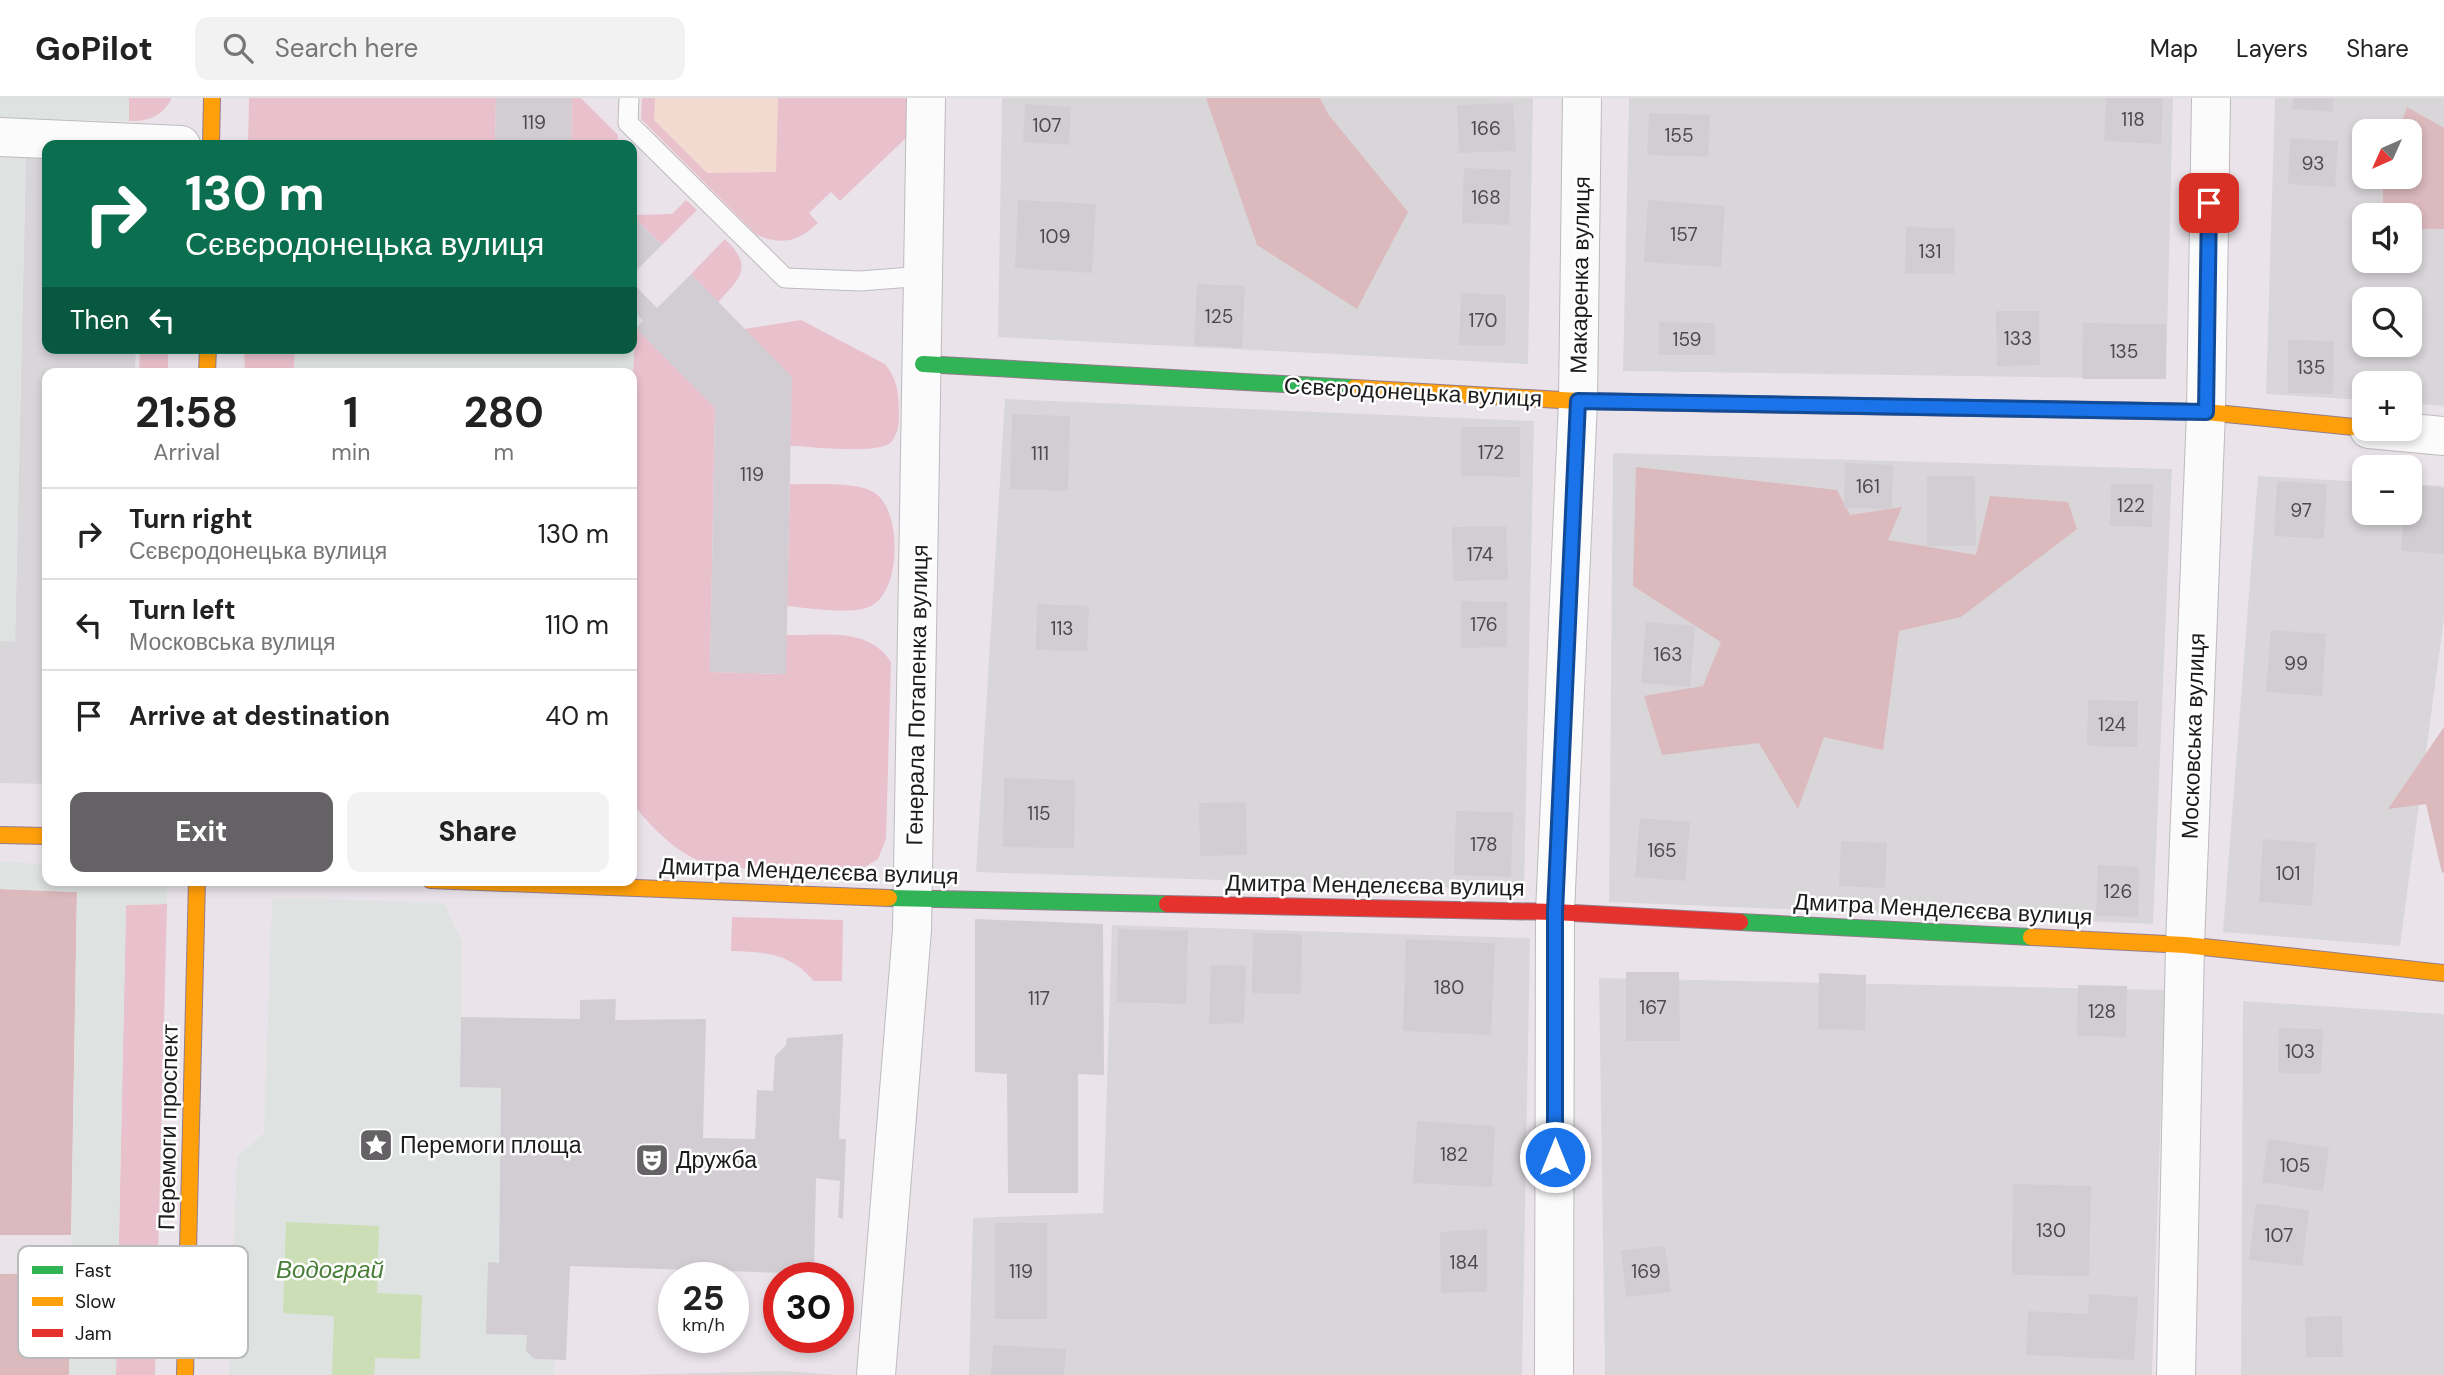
<!DOCTYPE html>
<meta charset="utf-8">
<style>
body{margin:0;font-family:"DM Sans",sans-serif;background:#f2f2f2;color:#222;height:100vh;display:flex;flex-direction:column;font-size:26px;white-space:nowrap}
*{box-sizing:border-box;margin:0}
p{font-size:23px;color:#767676}
.icon{flex:none;width:38px;height:38px;fill:none;stroke:currentColor;stroke-width:2;stroke-linecap:round;stroke-linejoin:round}
.map{position:relative;flex:1;overflow:hidden}
.drawer{position:absolute;left:42px;top:270px;width:595px;height:518px;display:flex;flex-direction:column;background:#fff;border-radius:14px;box-shadow:0 4px 10px #0003}
.drawer>*{flex:none}
.top-card{position:absolute;left:42px;top:42px;width:595px;height:214px;border-radius:14px;box-shadow:0 4px 10px #0003;background:#0b6e4f;color:#fff;overflow:hidden}
.needle{width:46px;rotate:225deg}
.controls{position:absolute;left:2352px;top:21px;display:grid;gap:14px}
.controls a{display:grid;place-items:center;width:70px;height:70px;border-radius:14px;background:#fff;box-shadow:0 4px 10px #0003;font-size:35px}
.speed{position:absolute;left:658px;top:1164px;display:flex;gap:14px;font-size:35px;font-weight:700;text-align:center}
.speed>*{display:grid;place-content:center;width:91px;height:91px;border-radius:50%;background:#fff;box-shadow:0 4px 10px #0003;line-height:1}
.speed small{font-size:18px;font-weight:400}
.speed .limit{border:10px solid #d22;background:#fff;color:#111}
.pin{position:absolute;display:grid;place-items:center;width:60px;height:60px;color:#fff;margin:-30px;border-radius:14px;box-shadow:0 4px 10px #0006}
.me{position:absolute;width:77px;margin:-38px;rotate:0deg;stroke-linejoin:round;filter:drop-shadow(0 0 5px #0008)}
.turn{display:flex;align-items:center;gap:24px;height:147px;padding:0 28px;font-size:32px}
.turn .icon{width:91px;height:91px;stroke-width:2.5}
.turn b{display:block;font-size:49px;line-height:60px}
.then{display:flex;align-items:center;height:66px;padding:0 28px;background:#0003;gap:14px;font-size:26px}
.eta{display:flex;justify-content:space-evenly;align-items:center;height:119px;text-align:center}
.eta b{font-size:42px;font-weight:700;line-height:49px}
.action{display:flex;gap:14px;margin-top:auto;padding:14px 28px}
.action a{flex:1;height:80px;border-radius:14px;background:#646264;color:#fff;font-size:28px;font-weight:700;line-height:80px;text-align:center}
.action a+a{background:#f2f2f2;color:#222}
ul{padding:0;list-style:none}
li{display:flex;align-items:center;gap:21px;height:91px;padding:0 28px;border-top:2px solid #e0e0e0}
li div{flex:1}
li b{display:block;font-size:26px}
li em{font-style:normal}
header{display:flex;align-items:center;gap:42px;box-sizing:border-box;height:98px;padding:0 35px;background:#fff;border-bottom:2px solid #e0e0e0}
header strong{font-size:33px}
nav{display:flex;gap:38px;margin-inline-start:auto;font-size:24px}
.search{width:490px;height:63px;background:#f2f2f2;display:flex;align-items:center;gap:18px;box-sizing:border-box;padding:0 24px;border-radius:14px;color:#767676;font-size:26px}
.map>svg:first-child{display:block}
.residential{fill:#d9d6d9;fill-rule:evenodd}
.grass{fill:#e9c1cd}
.forest{fill:#dbb9bc}
.park{fill:#f3dad1}
.plaza{fill:#dee3e1}
.water{fill:#ccdeb6}
.building{fill:#d2cdd3}
.lines{fill:none;stroke-linecap:round;stroke-linejoin:round}
.lane-casing{stroke:#bdbbbd;stroke-width:21}
.street-casing{stroke:#bdbbbd;stroke-width:40}
.fast-casing{stroke:#947c8c;stroke-width:18}
.slow-casing{stroke:#947c8c;stroke-width:18}
.jam-casing{stroke:#947c8c;stroke-width:18}
.lane{stroke:#fcfbfc;stroke-width:19}
.street{stroke:#fcfbfc;stroke-width:38}
.fast{stroke:#30b455;stroke-width:16}
.slow{stroke:#ff9f0a;stroke-width:16}
.jam{stroke:#e5322d;stroke-width:16}
.route-casing{stroke:#114b97;stroke-width:18}
.route{stroke:#1a73e8;stroke-width:12}
.labels{text-anchor:middle;dominant-baseline:central;stroke-width:5;stroke-linejoin:round;paint-order:stroke}
.number-label{font-size:19px;fill:#4c4a4c}
.street-label{font-size:23px;fill:#1c1c1c;stroke:#fff}
.poi-label{font-size:23px;fill:#1c1c1c;stroke:#fff;text-anchor:start}
.water-label{font-size:24px;font-style:italic;fill:#487e38;stroke:#fff}
.key{fill:#fff;stroke:#bbb;stroke-width:2}
.key-label{font-size:19px;fill:#1c1c1c}
</style>
<header>
<strong>GoPilot</strong>
<div class="search"><svg class="icon" aria-label="search" viewBox="0 0 24 24"><circle cx="10" cy="10" r="6"/><path d="M15 15l6 6"/></svg>Search here</div>
<nav><a>Map</a><a>Layers</a><a>Share</a></nav>
</header>
<div class="map">
<svg width="2444" height="1277" viewBox="0 0 2444 1277">
<rect width="100%" height="100%" fill="#eae4ea"/>
<g class="residential">
<path d="M1002 0H1533L1528 266 998 239Z"/>
<path d="M1629 0H2173L2166 281 1623 273Z"/>
<path d="M2275 0H2444V308L2410 305V285H2364V302L2266 296ZM2364 33H2410V79H2364ZM2364 117H2410V163H2364ZM2364 201H2410V247H2364Z"/>
<path d="M26 59 47 60V250H136L135 275H47V686L0 685V543H15Z"/>
<path d="M1005 301 1534 323 1524 792 976 774Z"/>
<path d="M1613 355 2172 371 2153 826 1609 804Z"/>
<path d="M2258 378 2364 384V415H2410V386L2444 388V520L2400 848 2223 834Z"/>
<path d="M1112 827 1530 840 1522 1277H969L973 1120 1103 1115Z"/>
<path d="M1599 880 2165 892 2152 1277H1605Z"/>
<path d="M2243 903 2444 916V1277H2241Z"/>
<path d="M786 1273 839 1277H621Z"/>
</g>
<g class="grass">
<path d="M129 0H172C163 18 148 24 129 23Z"/>
<path d="M249 0H496L495 47H248Z"/>
<path d="M572 0H581L618 37 617 47H571Z"/>
<path d="M642 0H907V39L840 103 831 94 809 115 818 125C799 143 782 148 757 137L641 21Z"/>
<path d="M686 102 697 112 662 147 632 117 672 116Z"/>
<path d="M725 141C753 168 742 179 718 204L691 176Z"/>
<path d="M801 222 885 266C898 282 899 297 899 317 899 326 898 335 892 343 881 358 810 348 790 348L744 231Z"/>
<path d="M636 230 715 310 710 574 785 576 786 537C825 538 868 528 891 564L886 741 878 761 860 772C822 771 727 776 697 762 672 750 649 727 632 705V284Z"/>
<path d="M140 250H168V275H139Z"/>
<path d="M244 250H295L294 275H245Z"/>
<path d="M790 386C812 387 857 383 875 395 902 413 901 490 873 507 855 518 808 510 787 508Z"/>
<path d="M167 806 155 1277H116L126 807Z"/>
<path d="M732 819 843 822 842 883H814C790 855 765 854 731 853Z"/>
</g>
<g class="forest">
<path d="M1206 0H1320L1328 16 1408 114 1357 211 1257 147Z"/>
<path d="M2407 9 2444 30V131H2410V117H2383V79H2410V33H2399Z"/>
<path d="M1636 369 1837 392 1850 417 1902 409 1888 442 1976 457 1990 398 2068 404 2077 431 1961 519 1899 533 1883 652 1824 639 1798 711 1759 645 1662 657 1644 598 1703 588 1721 544 1633 488Z"/>
<path d="M2444 629V774L2442 775 2426 706 2388 711Z"/>
<path d="M0 791 77 794 71 1137H0Z"/>
<path d="M71 1175 69 1277H0V1176Z"/>
</g>
<path class="park" d="M655 0H778L776 74 707 75 654 22Z"/>
<g class="plaza">
<path d="M0 0H129V23L0 20Z"/>
<path d="M0 40 26 41 15 544 0 543Z"/>
<path d="M632 211 643 223 636 230 632 284V275H294L295 250H632Z"/>
<path d="M0 764 47 766V782H164L167 789V806L126 807 116 1277H69L77 794 0 791Z"/>
<path d="M296 800 444 805 462 844 460 989 501 990 499 1165H488L486 1235 527 1237 526 1253 534 1261 555 1262 554 1277H229L237 1059 264 1035 272 801Z"/>
</g>
<path class="water" d="M286 1124 379 1128 377 1195 422 1197 420 1261 375 1260 374 1277H332L334 1218 283 1215Z"/>
<g class="building">
<path d="M496 0H572L571 47H495Z"/>
<path d="M2106 0H2163L2161 46 2104 43Z"/>
<path d="M2293 0H2334L2333 14 2292 11Z"/>
<path d="M1513 5 1516 53 1459 55 1457 7Z"/>
<path d="M1025 6 1071 9 1069 47 1023 44Z"/>
<path d="M1649 15 1710 17 1708 59 1647 57Z"/>
<path d="M2290 40 2338 43 2335 89 2288 86Z"/>
<path d="M1464 70 1511 72 1509 127 1462 125Z"/>
<path d="M1018 102 1096 106 1092 175 1015 170Z"/>
<path d="M1648 102 1725 108 1721 169 1644 164Z"/>
<path d="M632 117 662 147 632 177Z"/>
<path d="M1906 129 1955 130 1954 176H1905Z"/>
<path d="M691 176 792 279 786 576 710 574 715 310 636 230 643 223 632 210V184L657 210Z"/>
<path d="M1197 186 1245 188 1242 250 1194 247Z"/>
<path d="M1461 195 1506 197 1505 248 1459 247Z"/>
<path d="M1996 213H2039L2040 267 1997 268Z"/>
<path d="M1659 224 1715 225V257H1659Z"/>
<path d="M2083 225 2166 226V281H2082Z"/>
<path d="M2288 242 2334 243 2333 296 2288 295Z"/>
<path d="M1012 316 1070 318 1068 393 1010 391Z"/>
<path d="M1461 329H1520V379L1461 378Z"/>
<path d="M1845 365 1893 367 1892 411 1844 410Z"/>
<path d="M1927 378H1975L1976 448H1927Z"/>
<path d="M2277 383 2327 386 2324 441 2274 438Z"/>
<path d="M2111 386H2153L2152 429 2110 428Z"/>
<path d="M2410 387 2444 390V456L2401 453 2404 415H2410Z"/>
<path d="M1506 428 1508 482 1453 483 1452 429Z"/>
<path d="M1461 503 1507 504V549L1461 550Z"/>
<path d="M1037 506 1089 508 1087 553 1036 552Z"/>
<path d="M1646 524 1695 528 1690 589 1641 585Z"/>
<path d="M2271 532 2326 536 2322 598 2266 594Z"/>
<path d="M2088 602 2138 603 2137 649 2087 648Z"/>
<path d="M1004 680 1075 682 1074 750 1003 749Z"/>
<path d="M1246 704 1247 757 1200 758 1199 705Z"/>
<path d="M1456 713 1513 714 1511 779 1454 777Z"/>
<path d="M1640 720 1690 724 1685 783 1635 779Z"/>
<path d="M2263 741 2316 745 2312 808 2259 804Z"/>
<path d="M1841 743 1887 745 1885 790 1839 788Z"/>
<path d="M2098 767 2139 769 2138 819 2096 818Z"/>
<path d="M975 821 1103 826 1104 977 1078 976V1095H1008L1007 976 975 974Z"/>
<path d="M1118 831 1188 833 1186 906 1117 904Z"/>
<path d="M1253 835 1302 836 1301 896 1252 895Z"/>
<path d="M1406 841 1495 845 1491 937 1403 933Z"/>
<path d="M1211 867 1246 868 1244 925 1209 926Z"/>
<path d="M1626 874H1679L1680 943H1626Z"/>
<path d="M1819 875 1866 877 1865 932 1818 931Z"/>
<path d="M2078 887 2127 888 2126 939 2077 938Z"/>
<path d="M616 901 615 922 706 921 703 1040 755 1041 757 992 773 993 775 958 786 947 787 940 843 936 839 1041H846L843 1121 838 1119 840 1083 816 1080 814 1176 570 1168 566 1262 534 1261 526 1253 527 1237 486 1236 488 1164 499 1165 501 990 460 989 461 919 580 921V902Z"/>
<path d="M2279 930 2323 931 2321 976 2278 975Z"/>
<path d="M1417 1023 1495 1028 1492 1089 1413 1085Z"/>
<path d="M2268 1041 2329 1050 2323 1093 2262 1084Z"/>
<path d="M2013 1086 2091 1088 2089 1178 2012 1177Z"/>
<path d="M2256 1105 2309 1112 2302 1168 2249 1162Z"/>
<rect x="995" y="1125" width="52" height="96"/>
<path d="M1487 1131V1194L1441 1195 1440 1134Z"/>
<path d="M1665 1148 1671 1194 1626 1199 1621 1152Z"/>
<path d="M2089 1196 2138 1199 2134 1262 2026 1257 2028 1213 2088 1216Z"/>
<path d="M2342 1218 2343 1259H2306L2305 1219Z"/>
<path d="M993 1247 1066 1251 1064 1277H991Z"/>
</g>
<g class="lines">
<g class="lane-casing">
<path id="lane" d="M629 0 628 25 785 180 860 183 924 178"/>
</g>
<g class="street-casing">
<g id="street">
<path d="M0 39 181 47"/>
<path d="M2369 331 2444 338"/>
<path d="M876 1277 912 832 926 0"/>
<path d="M1554 1277 1555 814 1578 303 1582 0"/>
<path d="M2176 1277 2185 847 2206 314 2211 0"/>
</g>
</g>
<g class="fast-casing">
<g id="fast">
<path d="M923 266 1354 290"/>
<path d="M1793 307 2103 312"/>
<path d="M889 800 1167 806"/>
<path d="M1740 824 2031 839"/>
</g>
</g>
<g class="slow-casing">
<g id="slow">
<path d="M211 47 212 0"/>
<path d="M207 275 208 250"/>
<path d="M1354 290 1578 303 1793 307"/>
<path d="M2103 312 2206 314 2364 330"/>
<path d="M0 737 47 738"/>
<path d="M430 782 889 800"/>
<path d="M2031 839 2185 847 2444 875"/>
<path d="M185 1277 197 782"/>
</g>
</g>
<g class="jam-casing">
<path id="jam" d="M1167 806 1555 814 1740 824"/>
</g>
<use href="#lane" class="lane"/>
<use href="#street" class="street"/>
<use href="#fast" class="fast"/>
<use href="#slow" class="slow"/>
<use href="#jam" class="jam"/>
</g>
<g class="lines">
<g class="route-casing">
<path id="route" d="M1555 1059V814L1578 303 2206 314 2209 105"/>
</g>
<use href="#route" class="route"/>
</g>
<defs>
<g id="sight-square" transform="scale(1.75)"><rect x="-9" y="-9" width="18" height="18" rx="4" fill="#646264" stroke="#fff"/><path d="M0-6L1.8-2.2L6-1.7L2.9 1.2L3.7 5.4L0 3.3L-3.7 5.4L-2.9 1.2L-6-1.7L-1.8-2.2Z" fill="#fff"/></g>
<g id="theatre-square" transform="scale(1.75)"><rect x="-9" y="-9" width="18" height="18" rx="4" fill="#646264" stroke="#fff"/><path d="M-5-5.5Q0-4 5-5.5V0Q5 5 0 6Q-5 5-5 0ZM-3.3-2.5H-1v1.5H-3.3ZM1-2.5H3.3v1.5H1ZM-2.8 1Q0 5.5 2.8 1Z" fill="#fff"/></g>
</defs>
<g fill-rule="evenodd">
<use href="#sight-square" x="376" y="1047"/>
<use href="#theatre-square" x="652" y="1062"/>
</g>
<g class="labels">
<g class="number-label">
<text x="2133" y="21">118</text>
<text x="534" y="24">119</text>
<text x="1047" y="27">107</text>
<text x="1486" y="30">166</text>
<text x="1679" y="37">155</text>
<text x="2313" y="65">93</text>
<text x="1486" y="99">168</text>
<text x="1684" y="136">157</text>
<text x="1055" y="138">109</text>
<text x="1930" y="153">131</text>
<text x="1219" y="218">125</text>
<text x="1483" y="222">170</text>
<text x="2018" y="240">133</text>
<text x="1687" y="241">159</text>
<text x="2124" y="253">135</text>
<text x="2311" y="269">135</text>
<text x="1491" y="354">172</text>
<text x="1040" y="355">111</text>
<text x="752" y="376">119</text>
<text x="1868" y="388">161</text>
<text x="2131" y="407">122</text>
<text x="2301" y="412">97</text>
<text x="1480" y="456">174</text>
<text x="1484" y="526">176</text>
<text x="1062" y="530">113</text>
<text x="1668" y="556">163</text>
<text x="2296" y="565">99</text>
<text x="2112" y="626">124</text>
<text x="1039" y="715">115</text>
<text x="1484" y="746">178</text>
<text x="1662" y="752">165</text>
<text x="2288" y="775">101</text>
<text x="2118" y="793">126</text>
<text x="1449" y="889">180</text>
<text x="1039" y="900">117</text>
<text x="1653" y="909">167</text>
<text x="2102" y="913">128</text>
<text x="2300" y="953">103</text>
<text x="1454" y="1056">182</text>
<text x="2295" y="1067">105</text>
<text x="2051" y="1132">130</text>
<text x="2279" y="1137">107</text>
<text x="1464" y="1164">184</text>
<text x="1021" y="1173">119</text>
<text x="1646" y="1173">169</text>
</g>
<g class="street-label">
<text transform="translate(1580 177) rotate(-89)">Макаренка вулиця</text>
<text transform="translate(1413 294) rotate(3)">Сєвєродонецька вулиця</text>
<text transform="translate(917 597) rotate(-89)">Генерала Потапенка вулиця</text>
<text transform="translate(2193 638) rotate(-88)">Московська вулиця</text>
<text transform="translate(809 773) rotate(2)">Дмитра Менделєєва вулиця</text>
<text transform="translate(1375 787) rotate(1)">Дмитра Менделєєва вулиця</text>
<text transform="translate(1943 811) rotate(3)">Дмитра Менделєєва вулиця</text>
<text transform="translate(168 1029) rotate(-89)">Перемоги проспект</text>
</g>
<g class="poi-label">
<text x="400" y="1047">Перемоги площа</text>
<text x="676" y="1062">Дружба</text>
</g>
<g class="water-label">
<text x="330" y="1171">Водограй</text>
</g>
</g>
<rect x="18" y="1148" width="230" height="112" rx="10" class="key"/>
<rect x="32" y="1168" width="31" height="8" fill="#30b455"/>
<rect x="32" y="1199" width="31" height="9" fill="#ff9f0a"/>
<rect x="32" y="1231" width="31" height="8" fill="#e5322d"/>
<g class="key-label">
<text x="75" y="1179">Fast</text>
<text x="75" y="1210">Slow</text>
<text x="75" y="1242">Jam</text>
</g>
</svg>
<div class="controls">
<a><svg class="needle" viewBox="-14 -14 28 28"><path d="M0-13l5 13h-10z" fill="#e53935"/><path d="M0 13l5-13h-10z" fill="#767676"/></svg></a>
<a><svg class="icon" aria-label="sound" viewBox="0 0 24 24"><path d="M4 9h4l5-4v14l-5-4H4zM17 9q2 3 0 6"/></svg></a>
<a><svg class="icon" aria-label="search" viewBox="0 0 24 24"><circle cx="10" cy="10" r="6"/><path d="M15 15l6 6"/></svg></a>
<a>+</a>
<a>−</a>
</div>
<div class="speed"><div>25<small>km/h</small></div><div class="limit">30</div></div>
<div class="pin" style="left:2209px;top:105px;background:#d93025"><svg class="icon" aria-label="arrive" viewBox="0 0 24 24"><path d="M6 21V4h12l-3 4 3 4H6"/></svg></div>
<svg class="me" style="left:1555px;top:1059px" viewBox="-20 -20 40 40"><circle r="17" fill="#1a73e8" stroke="#fff" stroke-width="3"/><path d="M0-11L8 9 0 5-8 9z" fill="#fff"/></svg>
<div class="top-card">
<div class="turn"><svg class="icon" aria-label="right" viewBox="0 0 24 24"><path d="M7 20v-9h11M14 6l5 5-5 5"/></svg><div><b>130 m</b>Сєвєродонецька вулиця</div></div>
<div class="then">Then<svg class="icon" aria-label="left" viewBox="0 0 24 24"><path d="M17 20v-9H6M10 6l-5 5 5 5"/></svg></div>
</div>
<section class="drawer">
<div class="eta">
<div><b>21:58</b><p>Arrival</p></div>
<div><b>1</b><p>min</p></div>
<div><b>280</b><p>m</p></div>
</div>
<ul>
<li><svg class="icon" aria-label="right" viewBox="0 0 24 24"><path d="M7 20v-9h11M14 6l5 5-5 5"/></svg><div><b>Turn right</b><p>Сєвєродонецька вулиця</p></div><em>130 m</em></li>
<li><svg class="icon" aria-label="left" viewBox="0 0 24 24"><path d="M17 20v-9H6M10 6l-5 5 5 5"/></svg><div><b>Turn left</b><p>Московська вулиця</p></div><em>110 m</em></li>
<li><svg class="icon" aria-label="arrive" viewBox="0 0 24 24"><path d="M6 21V4h12l-3 4 3 4H6"/></svg><div><b>Arrive at destination</b></div><em>40 m</em></li>
</ul>
<div class="action"><a>Exit</a><a>Share</a></div>
</section>
</div>
